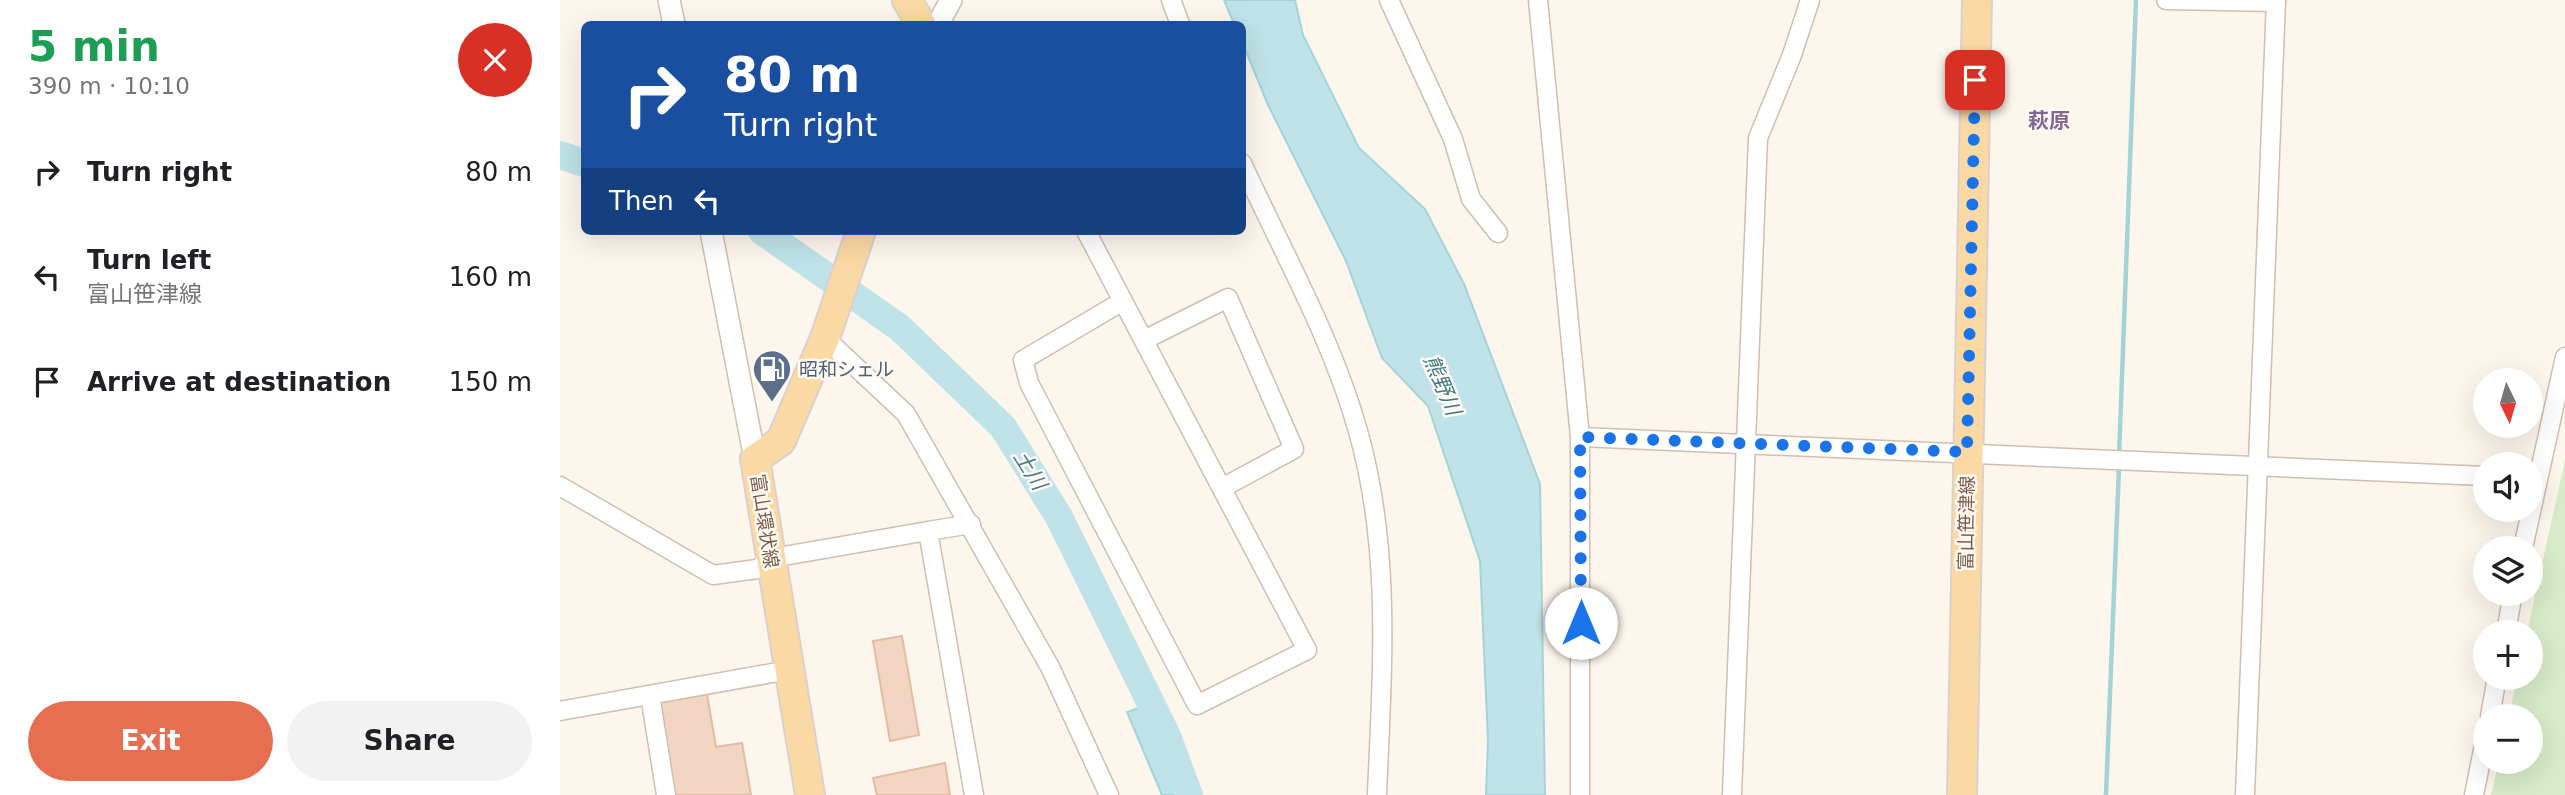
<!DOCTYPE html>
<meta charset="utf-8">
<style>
body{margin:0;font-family:"DejaVu Sans","Noto Sans JP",sans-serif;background:#f2f2f2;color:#202124;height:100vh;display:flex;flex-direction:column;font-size:26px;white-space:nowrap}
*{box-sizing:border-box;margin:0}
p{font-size:23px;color:#757577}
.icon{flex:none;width:38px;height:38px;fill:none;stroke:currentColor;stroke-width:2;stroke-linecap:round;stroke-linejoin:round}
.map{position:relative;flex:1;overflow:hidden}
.panel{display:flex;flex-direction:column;background:#fff;width:560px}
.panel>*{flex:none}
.banner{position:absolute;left:21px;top:21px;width:665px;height:214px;border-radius:10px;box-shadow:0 7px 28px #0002;background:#1a4fa0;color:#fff;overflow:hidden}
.needle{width:46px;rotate:175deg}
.fabs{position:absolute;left:1913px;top:368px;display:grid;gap:14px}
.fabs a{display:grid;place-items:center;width:70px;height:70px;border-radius:50%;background:#fff;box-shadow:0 7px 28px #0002;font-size:35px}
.pin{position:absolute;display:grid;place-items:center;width:60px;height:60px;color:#fff;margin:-30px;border-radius:14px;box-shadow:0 4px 10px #0006}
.me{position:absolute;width:77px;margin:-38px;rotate:0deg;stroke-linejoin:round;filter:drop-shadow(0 0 5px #0008)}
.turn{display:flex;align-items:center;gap:24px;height:147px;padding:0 28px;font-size:32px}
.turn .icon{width:91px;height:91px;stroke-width:2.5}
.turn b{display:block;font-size:49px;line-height:60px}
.then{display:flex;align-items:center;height:66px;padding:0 28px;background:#0003;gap:14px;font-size:26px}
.round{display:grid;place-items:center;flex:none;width:74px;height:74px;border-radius:37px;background:#f2f2f2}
.overview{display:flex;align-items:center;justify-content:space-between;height:119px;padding:0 28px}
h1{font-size:42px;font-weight:700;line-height:52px;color:#1e9e55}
.primary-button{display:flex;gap:14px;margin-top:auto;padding:14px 28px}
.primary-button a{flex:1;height:80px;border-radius:42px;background:#e76f51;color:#fff;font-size:28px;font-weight:700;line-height:80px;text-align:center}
.primary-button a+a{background:#f2f2f2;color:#202124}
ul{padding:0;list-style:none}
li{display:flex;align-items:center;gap:21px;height:105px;padding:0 28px}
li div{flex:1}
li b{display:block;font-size:26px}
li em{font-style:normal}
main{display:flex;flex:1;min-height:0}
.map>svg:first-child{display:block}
.green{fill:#d8ecc9}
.water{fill:#bfe3e8;stroke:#a5d3da;stroke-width:2}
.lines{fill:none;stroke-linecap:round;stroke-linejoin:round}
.stream{stroke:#a5d3da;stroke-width:4.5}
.river{stroke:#bfe3e8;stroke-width:28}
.building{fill:#f3d5c3;stroke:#e6bba3;stroke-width:2}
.minor-casing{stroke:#d1beb0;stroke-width:21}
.tertiary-casing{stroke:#d1beb0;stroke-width:24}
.primary-casing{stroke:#dad1cd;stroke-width:32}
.minor{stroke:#fff;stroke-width:18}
.tertiary{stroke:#fff;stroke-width:21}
.primary{stroke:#fbd9a5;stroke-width:28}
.route{stroke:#1a73e8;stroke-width:12;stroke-dasharray:0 21.6}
.labels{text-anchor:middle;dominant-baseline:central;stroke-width:5;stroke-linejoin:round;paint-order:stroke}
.service-label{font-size:19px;fill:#4e5e75;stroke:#fffaf3;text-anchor:start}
.street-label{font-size:19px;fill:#7a5c4d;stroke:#fffaf3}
.neighbourhood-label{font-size:21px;font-weight:bold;fill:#846695;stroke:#fffaf3}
.water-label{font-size:21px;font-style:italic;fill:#437c86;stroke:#fffaf3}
</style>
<main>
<section class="panel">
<div class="overview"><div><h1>5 min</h1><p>390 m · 10:10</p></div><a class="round" style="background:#d93025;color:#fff"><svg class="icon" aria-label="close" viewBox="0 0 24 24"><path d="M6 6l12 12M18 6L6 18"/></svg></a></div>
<ul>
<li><svg class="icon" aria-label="right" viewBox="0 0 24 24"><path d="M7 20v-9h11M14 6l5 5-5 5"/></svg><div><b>Turn right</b></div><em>80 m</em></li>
<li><svg class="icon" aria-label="left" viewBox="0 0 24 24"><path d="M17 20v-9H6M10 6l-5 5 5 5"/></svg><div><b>Turn left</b><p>富山笹津線</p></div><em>160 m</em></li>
<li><svg class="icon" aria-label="arrive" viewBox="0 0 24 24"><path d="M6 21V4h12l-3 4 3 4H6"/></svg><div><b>Arrive at destination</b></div><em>150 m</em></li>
</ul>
<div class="primary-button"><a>Exit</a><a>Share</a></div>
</section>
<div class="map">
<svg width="2005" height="795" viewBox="0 0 2005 795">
<rect width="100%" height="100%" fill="#fdf6ec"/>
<path class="green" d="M2005 460V795H1931L1939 761H1970V716H1949L1957 677H1970V632H1967Z"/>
<g class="water">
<path d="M664 0H735L743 35 799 148 865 209 904 284 980 484 985 795H926L928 740 920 561 868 406 822 358 786 261 708 105 683 44 682 24H674Z"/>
<path d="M601 700 642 795H602L567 712Z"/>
</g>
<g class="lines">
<g class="stream">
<path d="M1559 457 1576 0"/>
<path d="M1546 795 1559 466"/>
</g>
<g class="river">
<path d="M0 155 24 163"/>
<path d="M202 231 340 328 443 427 499 517 607 736 629 795"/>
</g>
</g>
<g class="building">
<path d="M342 636 359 735 330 741 313 641Z"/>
<path d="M147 694 156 747 182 743 191 795H114L97 702Z"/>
<path d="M385 763 390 795H317L313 778Z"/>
</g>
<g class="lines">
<g class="minor-casing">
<g id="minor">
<path d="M611 0 620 24"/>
<path d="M829 0 893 139 911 199 938 233"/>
<path d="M978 0 1020 437V795"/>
<path d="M1606 0 1716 2"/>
<path d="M682 163C722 251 772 338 798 431 832 551 822 672 817 795"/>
<path d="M526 231C600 371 673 510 747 650L637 705 469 383 463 360 563 301"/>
<path d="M265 338 346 414 490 667 549 795"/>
<path d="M584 340 668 298 734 449 662 488"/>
<path d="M1020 437 1925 476"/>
<path d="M0 486 153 575 197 569 212 558 368 531 414 795"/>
<path d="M368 531 411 524"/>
<path d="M1963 548 2005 357"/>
<path d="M1946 632 1953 593"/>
<path d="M90 695 106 795"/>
<path d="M0 711 229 670"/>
<path d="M1930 716 1937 677"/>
<path d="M1172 795 1198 138 1232 55 1250 0"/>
<path d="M1685 795 1716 0"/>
<path d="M1914 795 1925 740"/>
</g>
</g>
<g class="tertiary-casing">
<g id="tertiary">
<path d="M109 0 114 24"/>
<path d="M378 24 391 0"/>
<path d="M151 231 195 459"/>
</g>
</g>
<g class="primary-casing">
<g id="primary">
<path d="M347 0 361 24"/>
<path d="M250 795 195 459 221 441 265 338 301 231"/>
<path d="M1402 795 1417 0"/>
</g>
</g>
<use href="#minor" class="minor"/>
<use href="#tertiary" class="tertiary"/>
<use href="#primary" class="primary"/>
</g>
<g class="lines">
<path class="route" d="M1021 623 1020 437 1407 452 1415 80"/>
</g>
<defs>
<g id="fuel-pin" transform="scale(2.0125)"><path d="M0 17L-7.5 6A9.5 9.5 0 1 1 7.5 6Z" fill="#5c6f8a" stroke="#fffaf3"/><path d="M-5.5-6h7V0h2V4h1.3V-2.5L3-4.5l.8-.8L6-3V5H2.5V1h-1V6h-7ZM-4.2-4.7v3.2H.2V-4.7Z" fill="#fff"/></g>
</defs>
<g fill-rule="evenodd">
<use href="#fuel-pin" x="212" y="369"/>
</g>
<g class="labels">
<g class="service-label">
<text x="239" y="369">昭和シェル</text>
</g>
<g class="street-label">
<text transform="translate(205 521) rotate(81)">富山環状線</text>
<text transform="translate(1406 523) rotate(-89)">富山笹津線</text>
</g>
<g class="neighbourhood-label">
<text x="1489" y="121">萩原</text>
</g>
<g class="water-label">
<text transform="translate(882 385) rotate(67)">熊野川</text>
<text transform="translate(470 470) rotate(58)">土川</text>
</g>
</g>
</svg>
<div class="fabs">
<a><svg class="needle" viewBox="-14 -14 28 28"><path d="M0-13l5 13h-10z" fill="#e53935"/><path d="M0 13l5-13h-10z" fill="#757577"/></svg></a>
<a><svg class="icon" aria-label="sound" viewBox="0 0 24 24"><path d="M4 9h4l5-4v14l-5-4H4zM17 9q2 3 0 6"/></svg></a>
<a><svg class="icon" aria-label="layers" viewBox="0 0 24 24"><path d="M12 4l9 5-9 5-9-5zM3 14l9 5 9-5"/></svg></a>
<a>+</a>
<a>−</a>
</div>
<div class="pin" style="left:1415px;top:80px;background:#d93025"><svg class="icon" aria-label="arrive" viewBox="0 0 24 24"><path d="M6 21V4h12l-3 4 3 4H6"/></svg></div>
<svg class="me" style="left:1021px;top:623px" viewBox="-20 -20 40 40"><circle r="19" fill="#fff"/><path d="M0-13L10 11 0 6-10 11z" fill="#1a73e8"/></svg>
<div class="banner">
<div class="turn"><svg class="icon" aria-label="right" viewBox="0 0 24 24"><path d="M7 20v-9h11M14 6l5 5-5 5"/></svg><div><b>80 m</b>Turn right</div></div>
<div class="then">Then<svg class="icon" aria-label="left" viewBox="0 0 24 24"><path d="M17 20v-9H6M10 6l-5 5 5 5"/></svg></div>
</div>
</div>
</main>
